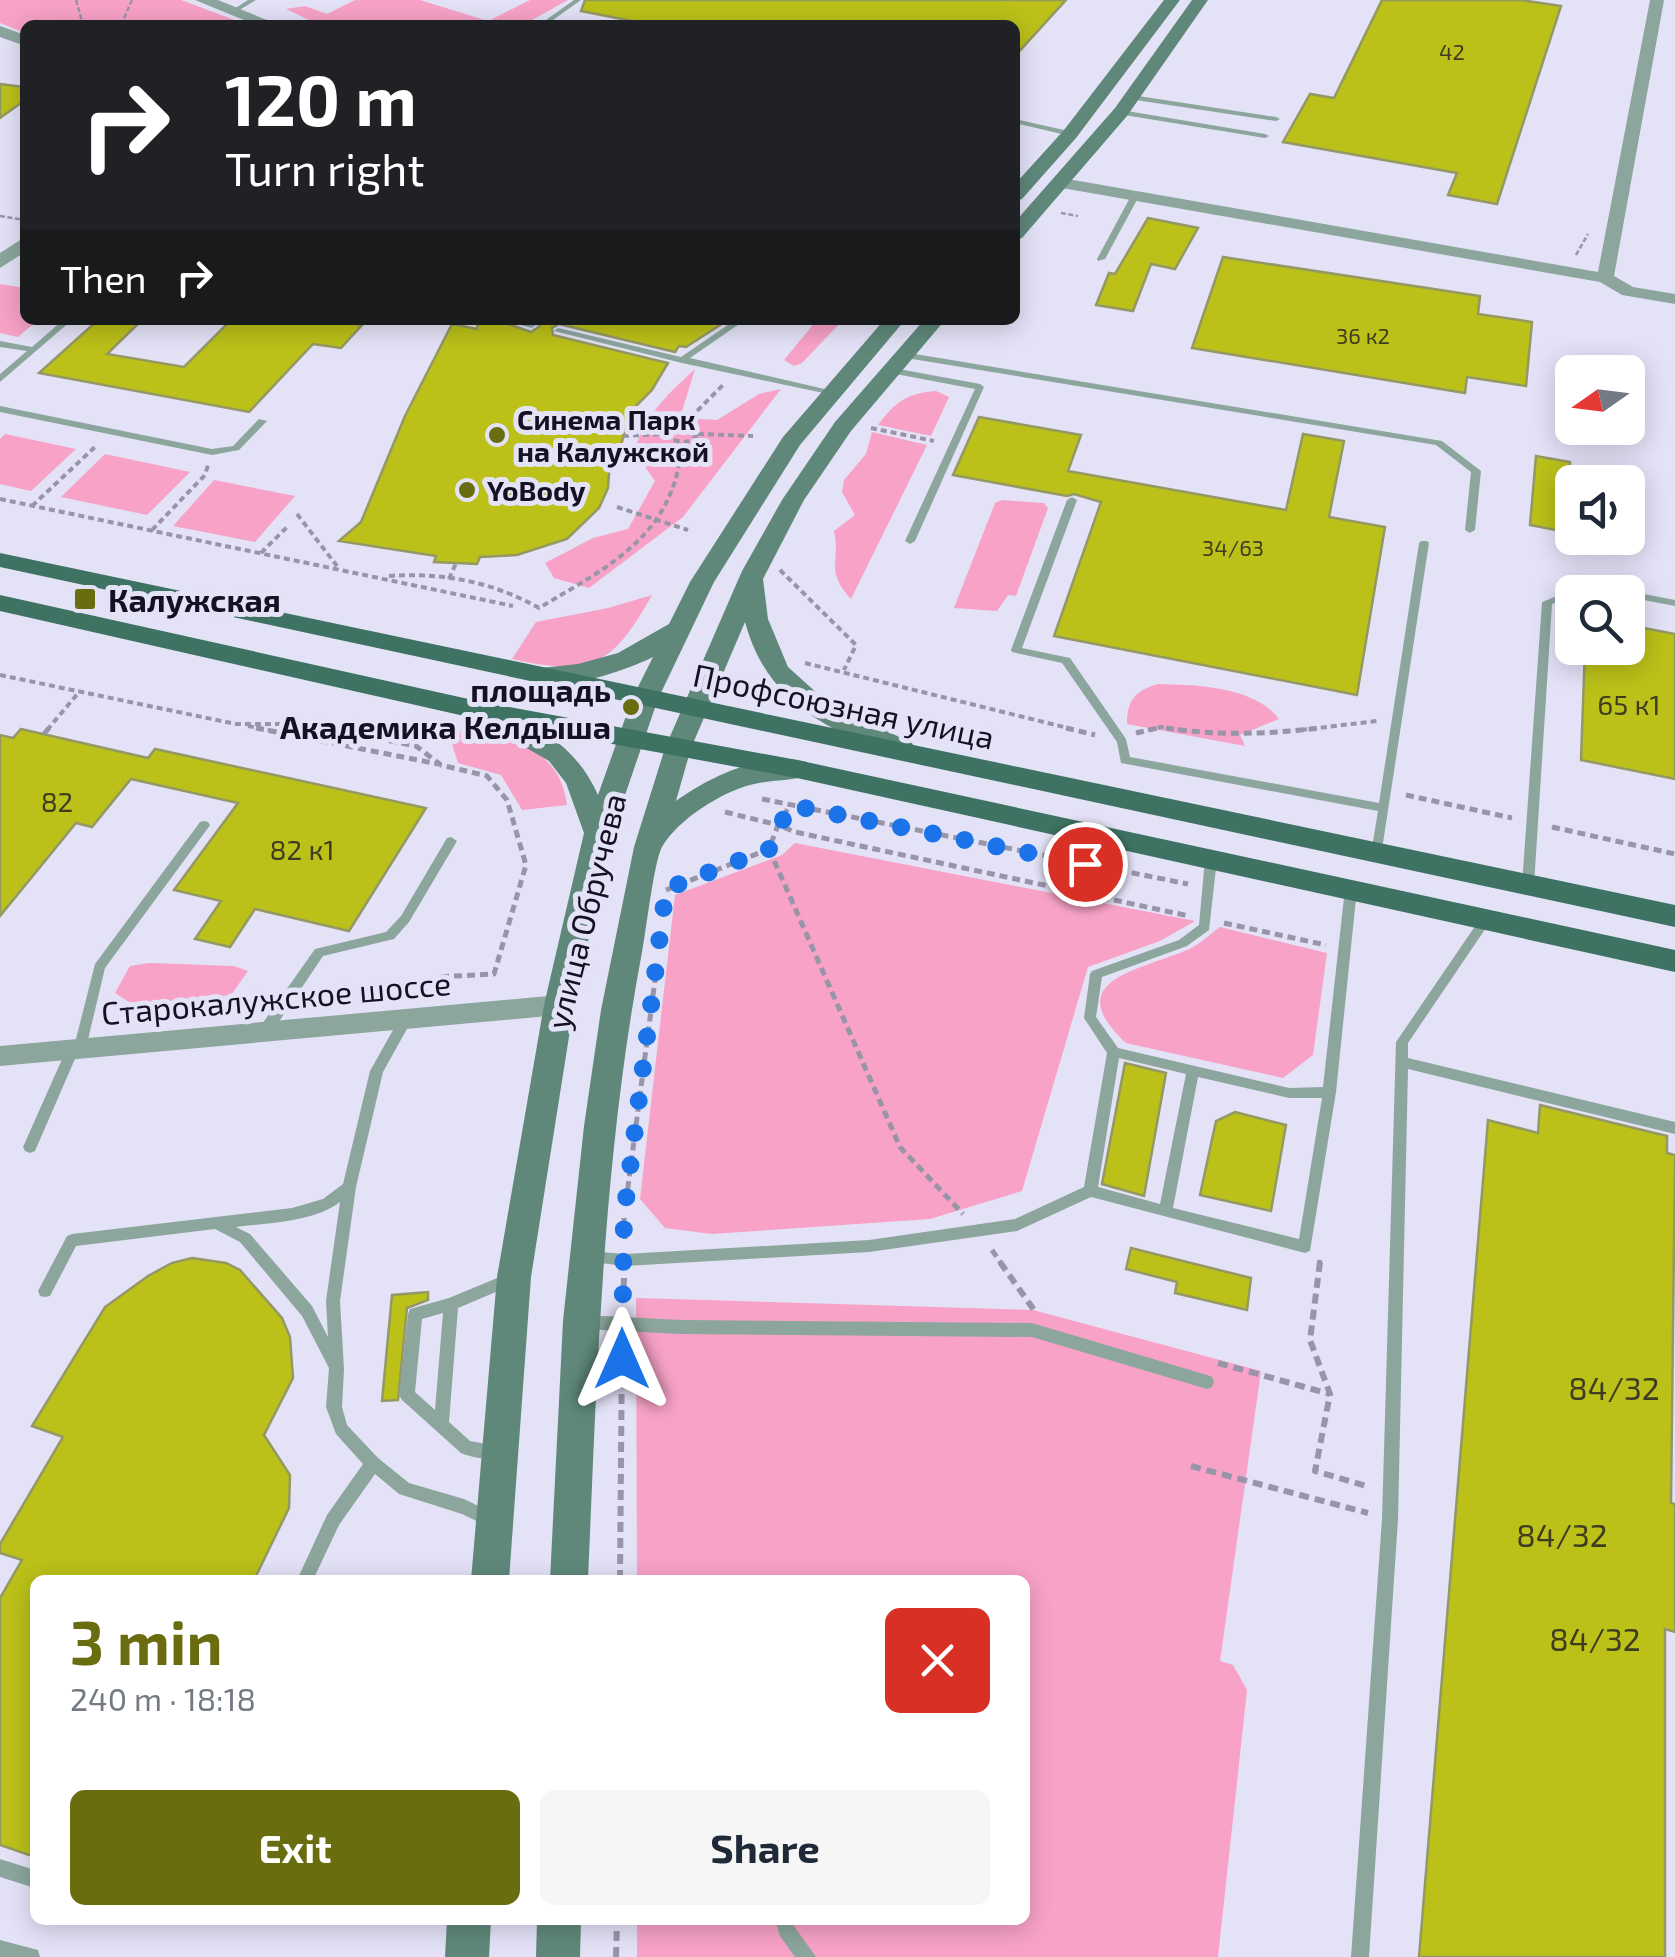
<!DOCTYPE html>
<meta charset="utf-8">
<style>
body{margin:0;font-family:"Exo 2",sans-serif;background:#f6f6f7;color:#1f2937;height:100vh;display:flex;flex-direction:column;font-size:38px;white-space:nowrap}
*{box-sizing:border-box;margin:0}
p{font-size:32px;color:#747a83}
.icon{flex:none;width:55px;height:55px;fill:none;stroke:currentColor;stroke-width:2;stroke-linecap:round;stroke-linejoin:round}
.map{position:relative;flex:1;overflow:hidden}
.drawer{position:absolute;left:30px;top:1575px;width:1000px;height:350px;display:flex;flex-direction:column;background:#fff;border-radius:15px;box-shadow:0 5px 25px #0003}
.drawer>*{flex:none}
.banner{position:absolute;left:20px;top:20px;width:1000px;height:305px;border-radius:15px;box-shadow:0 5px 25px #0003;background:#202124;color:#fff;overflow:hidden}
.needle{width:65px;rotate:256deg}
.tools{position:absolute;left:1555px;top:355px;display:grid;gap:20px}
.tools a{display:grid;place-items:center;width:90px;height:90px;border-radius:15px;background:#fff;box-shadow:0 5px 25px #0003;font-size:50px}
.pin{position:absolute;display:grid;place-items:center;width:85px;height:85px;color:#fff;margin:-42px;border:5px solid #fff;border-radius:50%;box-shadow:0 2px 10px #0007}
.me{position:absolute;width:110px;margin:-55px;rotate:0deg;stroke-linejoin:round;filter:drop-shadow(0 0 8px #0008)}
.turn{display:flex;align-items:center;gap:35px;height:210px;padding:0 40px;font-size:45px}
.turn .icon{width:130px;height:130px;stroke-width:2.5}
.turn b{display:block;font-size:70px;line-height:85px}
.then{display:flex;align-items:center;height:95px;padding:0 40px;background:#0003;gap:20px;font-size:38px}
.round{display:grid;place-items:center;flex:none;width:105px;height:105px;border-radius:15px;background:#f6f6f7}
.head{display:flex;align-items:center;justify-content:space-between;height:170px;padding:0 40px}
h1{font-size:60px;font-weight:700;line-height:75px;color:#696d10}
.primary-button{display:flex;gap:20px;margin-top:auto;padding:20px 40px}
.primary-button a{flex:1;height:115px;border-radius:15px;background:#696d10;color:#fff;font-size:40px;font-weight:700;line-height:115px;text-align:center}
.primary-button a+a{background:#f6f6f7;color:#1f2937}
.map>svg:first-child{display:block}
.green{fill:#f8a2c7}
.building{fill:#bbc119;stroke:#949864;stroke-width:2.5}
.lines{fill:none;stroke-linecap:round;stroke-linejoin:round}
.path-far3{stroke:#9895a9;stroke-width:2.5;stroke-dasharray:5 2.5;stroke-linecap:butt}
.path-far2{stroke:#9895a9;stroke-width:4;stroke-dasharray:6 4;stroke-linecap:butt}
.path-far1{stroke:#9895a9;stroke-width:5;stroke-dasharray:8 5;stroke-linecap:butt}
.path{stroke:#9895a9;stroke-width:6;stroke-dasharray:10 6;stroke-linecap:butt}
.service{fill:#8ca69d;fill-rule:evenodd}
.minor{fill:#8ca69d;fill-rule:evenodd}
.tertiary{fill:#8ca69d;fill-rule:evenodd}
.secondary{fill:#5f887b;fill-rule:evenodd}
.primary{fill:#3e7262;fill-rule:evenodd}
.route{stroke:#1a73e8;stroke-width:18;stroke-dasharray:0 32.4}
.poi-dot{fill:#696d10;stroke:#e4e2f7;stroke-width:4}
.labels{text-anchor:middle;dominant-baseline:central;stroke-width:10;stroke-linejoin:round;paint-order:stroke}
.far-number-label{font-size:22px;fill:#3e3d20}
.far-poi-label{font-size:28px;font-weight:bold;fill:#151123;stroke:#e4e2f7;text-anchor:start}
.number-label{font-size:28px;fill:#3e3d20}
.poi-label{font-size:32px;font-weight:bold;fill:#151123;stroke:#e4e2f7;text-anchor:start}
.street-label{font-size:32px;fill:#151123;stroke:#e4e2f7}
.near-number-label{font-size:32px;fill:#3e3d20}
</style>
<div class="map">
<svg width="1675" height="1957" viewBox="0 0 1675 1957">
<rect width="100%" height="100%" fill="#e4e2f7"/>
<g class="green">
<path d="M0 0H181L248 25H25V33L0 23Z"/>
<path d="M355 0H420L488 21 530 0H568L523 25H319L286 9 305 6 327 14Z"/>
<path d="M0 284 25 288V320H38L18 337 0 333Z"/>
<path d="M817 320 842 321 802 363 794 366 784 360Z"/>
<path d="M695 369 680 418 717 420 759 394 781 389 683 517 589 588 554 578 545 563 593 538 628 529 655 481 634 451C646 414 667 395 695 369Z"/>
<path d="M936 391 949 397 931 436 878 425C895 402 907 393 936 391Z"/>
<path d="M872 432 927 445 851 599C824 568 841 565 834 531L855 515 842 492 844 480 866 454Z"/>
<path d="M5 434 76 449 31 491 0 484V439Z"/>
<path d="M105 454 190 472 147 515 61 497Z"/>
<path d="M214 480 295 496 255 542 173 526Z"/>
<path d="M1002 500 1044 503 1048 508 1016 596 1008 595 997 611 954 608 995 503Z"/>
<path d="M652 595C613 665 592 677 512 659L536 622 608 608Z"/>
<path d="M1158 684C1196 685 1254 686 1279 719L1240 735 1245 746 1127 724C1127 700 1135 691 1158 684Z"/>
<path d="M462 728C511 741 559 745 567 805L522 810 501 775 458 763 452 744Z"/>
<path d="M795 843 1195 921 1160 941 1088 967 1022 1191 930 1219 712 1234 665 1228 640 1199 675 895 782 855Z"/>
<path d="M1220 927 1327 953 1313 1055 1283 1078 1126 1043C1058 980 1141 970 1187 950 1199 945 1209 935 1220 927Z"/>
<path d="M149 963 234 966 248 971 231 995 137 1007 115 993 130 966Z"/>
<path d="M636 1298 1033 1310 1261 1371 1220 1661 1233 1665 1247 1690 1218 1957H637V1920H1025V1580H637Z"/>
</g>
<g class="building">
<path d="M585 0H1066L1015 56V25H652L581 11Z"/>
<path d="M1382 0H1521L1561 6 1497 204 1448 195 1457 173 1283 142 1310 94 1334 98Z"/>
<path d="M0 84 25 87V100L0 118Z"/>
<path d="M1148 218 1198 228 1175 269 1151 264 1133 311 1096 305 1109 273 1115 274Z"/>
<path d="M1223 257 1480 296 1478 314 1532 322 1526 386 1467 377 1465 393 1192 348Z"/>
<path d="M98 320H142L107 354 184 367 231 320H331L362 325 341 348 313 344 249 412 39 373Z"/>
<path d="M478 320H497L531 332 540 326 532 320H728L686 347 679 346 675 352 559 324 552 328 553 335 668 363 652 390 629 413 621 446 611 445 608 488 599 508 567 539 517 555 480 557 477 564 434 562 436 556 339 541 361 522 405 416 452 324 477 329Z"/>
<path d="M979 417 1081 435 1068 471 1286 510 1303 434 1344 441 1329 517 1385 527 1357 695 1054 636 1101 502 1074 494 1067 496 953 475Z"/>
<path d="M1536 456 1570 462 1566 532 1530 525Z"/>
<path d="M1628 625 1675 634V779L1581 760 1585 648H1628Z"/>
<path d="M21 729 148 758 155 749 426 808 349 931 255 909 230 947 195 939 221 901 174 890 238 803 131 779 92 827 76 823 0 916V735L13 738Z"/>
<path d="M1125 1063 1166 1073 1144 1196 1102 1184Z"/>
<path d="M1540 1105 1667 1136V1153L1675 1155 1671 1503 1675 1504V1632L1665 1629V1957H1419L1488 1120 1538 1133Z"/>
<path d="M1235 1112 1286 1125 1271 1211 1200 1195 1216 1121Z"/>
<path d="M1131 1248 1251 1278 1247 1310 1175 1293 1177 1282 1126 1269Z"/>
<path d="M192 1258 226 1263 240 1270 282 1318 290 1337 293 1378 264 1435 290 1475 289 1508 254 1580H35V1857L0 1845V1598L22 1560 0 1553V1544L63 1437 32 1426 105 1307 148 1276 172 1263Z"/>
<path d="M428 1292V1300L407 1308 398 1400 382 1401 392 1295Z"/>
</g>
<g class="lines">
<g class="path-far3">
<path d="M76 0 83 25"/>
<path d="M121 25 132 0"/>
<path d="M1061 213 1078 216"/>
<path d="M0 216 25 220"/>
<path d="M1576 255 1588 234"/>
</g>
<g class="path-far2">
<path d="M682 425 694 427 696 437 686 442 671 440 669 431Z"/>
<path d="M683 425 723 385"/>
<path d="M871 428 934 441"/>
<path d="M698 434 753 436"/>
<path d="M623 436 667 434"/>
<path d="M0 499 513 606"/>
<path d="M32 506 96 446"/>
<path d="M617 507 688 530"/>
<path d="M297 514 337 566"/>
<path d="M152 530 205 475 208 465"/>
<path d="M261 553 289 525"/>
<path d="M780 570 856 645 844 670"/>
<path d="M389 576C442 572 493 582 539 608 611 565 675 535 682 443"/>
<path d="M449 579 456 563"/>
<path d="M805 663 1076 730"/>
<path d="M0 675 236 724H302L341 730"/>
<path d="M248 726 269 730"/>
<path d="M47 730 80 691"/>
<path d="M1148 730 1161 727 1182 730"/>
<path d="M1301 730 1377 721"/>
</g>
<g class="path-far1">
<path d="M256 728 438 764"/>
<path d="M325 728 416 746 441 765 487 776 507 800 526 865 494 974 437 977 433 992"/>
<path d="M1066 728 1095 735"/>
<path d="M1166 728C1219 736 1268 734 1321 728"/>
<path d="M1136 733 1158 728"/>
<path d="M44 734 49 728"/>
<path d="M1406 795 1512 818"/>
<path d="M762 799 1188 884"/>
<path d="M725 812 778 825 790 805"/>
<path d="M1552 827 1675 854"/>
<path d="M769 849 900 1147 963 1214"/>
<path d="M666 890 769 849 778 825 795 832 1189 916"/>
<path d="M1077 893 1085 864"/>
<path d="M1224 923 1326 945"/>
<path d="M626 1202 655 980"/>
<path d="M624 1218 625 1242"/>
<path d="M992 1250 1002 1265"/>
<path d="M1319 1265 1320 1260"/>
</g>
<g class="path">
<path d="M1000 1262 1034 1310"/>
<path d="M1320 1262 1310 1340 1330 1394 1315 1471 1370 1487"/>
<path d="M623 1302 624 1278"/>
<path d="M1218 1363 1330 1394"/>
<path d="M1191 1466 1368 1513"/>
<path d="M620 1580 622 1343"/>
<path d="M616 1957 617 1920"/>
</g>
<g class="service">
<path d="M248 0H256L236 12 231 11Z"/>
<path d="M574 0H581L546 25H539Z"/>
<path d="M1132 95 1276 117 1280 119 1276 121 1129 99V95Z"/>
<path d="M1121 110 1265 134 1269 136 1265 138 1118 114V110Z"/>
<path d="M1015 119 1073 132 1074 134 1070 136 1015 123Z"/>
<path d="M1132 194 1139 196 1105 259 1098 261 1097 259Z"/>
<path d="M63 320H72L0 382V374L27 351 0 347V341L32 347Z"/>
<path d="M501 320H519L536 325 532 328Z"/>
<path d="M735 320H745L690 358 833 391V395L682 363 554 331 558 328 681 357Z"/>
<path d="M903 352 1442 441 1481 471 1475 530 1470 533 1465 530 1471 472 1436 445 900 357 899 355Z"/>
<path d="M888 367 980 384 984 387 915 541 910 544 905 541 975 389 885 372 884 370Z"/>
<path d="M0 406 212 449 233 446 259 419 267 421 239 450 212 455 0 412Z"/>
<path d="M1072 497 1077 500 1022 648 1070 658 1126 739 1130 757 1379 803 1419 543 1421 541H1427L1429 543 1381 856H1373L1371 853 1378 811 1121 763 1117 742 1062 663 1012 652 1011 650 1067 500Z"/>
<path d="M1587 584 1619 589 1624 592 1588 590 1572 592V596L1552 604 1534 885 1528 889 1522 885 1542 602Z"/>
<path d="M1628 591 1675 600V606L1628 597V592H1624Z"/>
<path d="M204 821 208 822 210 825 208 828 105 968 86 1048 85 1052H78L35 1151 30 1153 25 1151 23 1147 67 1048 68 1044 75 1043 95 964 200 822Z"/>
<path d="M451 837 457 841 409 922 394 939 323 956 270 1035H260L259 1031 260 1027 315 949 386 932 401 916 447 838Z"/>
<path d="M1211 855 1217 859 1209 930 1187 946 1102 977 1096 1017 1118 1048 1289 1088 1323 1087 1345 889 1351 885 1355 886 1357 889 1336 1092 1310 1251 1305 1253 1091 1197 1017 1231 869 1252 625 1266 584 1261 582 1257 584 1253 589 1251 625 1254 869 1240 1015 1219 1084 1187 1107 1053 1084 1018 1090 974 1092 971 1179 940 1199 925 1205 859ZM1119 1058 1186 1074 1160 1204 1098 1187ZM1198 1077 1289 1098H1322L1299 1239 1173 1208Z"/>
<path d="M1486 914 1492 919 1408 1043V1058L1675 1122V1134L1408 1069 1398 1519 1369 1957H1351L1382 1519 1396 1042 1482 916Z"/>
<path d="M407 1013 412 1014 413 1018 383 1072 356 1187 340 1301 344 1369 342 1407 347 1425 378 1458 409 1483 464 1499 495 1514 497 1519 495 1524 489 1527 462 1514 399 1494 375 1474 339 1525 313 1580H297L327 1515 363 1464 336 1434 326 1407 329 1368 302 1316 240 1242 215 1229 76 1246 50 1296 45 1297 40 1296 38 1291 67 1236 72 1234 292 1208 323 1199 343 1184 370 1071 402 1014ZM340 1202 326 1301 328 1337 312 1306 250 1234 236 1227C268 1223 314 1222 340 1202Z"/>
<path d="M512 1272 517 1273 519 1278 517 1283 458 1308 449 1422 470 1441 504 1447 507 1452 504 1457C493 1461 472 1458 461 1453L402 1400 399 1395 408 1314 410 1309 449 1298ZM443 1313 435 1410 415 1392 422 1319Z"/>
<path d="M583 1315 681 1320 1032 1323 1207 1375 1212 1377 1214 1382 1212 1387 1207 1389 1032 1337 681 1334 583 1329 578 1327 576 1322 578 1317Z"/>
<path d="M0 1859 35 1870V1888L0 1877Z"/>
<path d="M775 1920H793L794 1926 816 1957H795L780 1936Z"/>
<path d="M0 1940 38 1950 40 1957H0Z"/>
</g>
<g class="minor">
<path d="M1650 0H1664L1614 276 1633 287 1675 294V304L1622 295 1600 282 1062 188 1054 183 1062 178 1598 272Z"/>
<path d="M559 995 568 998 572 1005 568 1012 559 1015 0 1066V1046Z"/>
</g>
<g class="tertiary">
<path d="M195 0H218L279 25H256Z"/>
<path d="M0 26 25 35V46L0 37Z"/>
<path d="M25 237V252L0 268V253Z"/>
</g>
<g class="secondary">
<path d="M1164 0H1180L1076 138 1022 199 1015 201V184L1064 130Z"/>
<path d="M1192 0H1208L1127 116 1022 238 1015 240V222L1115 108Z"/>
<path d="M884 320H905L800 445 714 582 658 699 612 833 574 1005 531 1277 509 1580H471L497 1277 544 1005 584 833 566 783 549 761 473 717 469 711 473 705H491C538 727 576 745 598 795L632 699 653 657C630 669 547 699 528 676L541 668 578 664 618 653 669 624 690 582 783 437Z"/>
<path d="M924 320H945L851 431 804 500 763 579 768 619 788 667 828 703 912 743 916 750 912 757H894C823 726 767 702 745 622L691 748 676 801C709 777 765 750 807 762L810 769 807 776C789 781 771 780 754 784 723 791 678 819 662 847 654 861 646 932 642 952 603 1159 597 1370 588 1580H550L563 1321 584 1126 601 1010 634 847 665 748 742 571 782 500 835 422Z"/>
<path d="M447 1920H491L489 1957H445Z"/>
<path d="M537 1920H581L580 1957H536Z"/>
</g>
<g class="primary">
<path d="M0 553 1675 905V927L0 567Z"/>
<path d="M0 595 482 702 797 760 1675 950V972L797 778 482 720 0 611Z"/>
</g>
</g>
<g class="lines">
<path class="route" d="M622 1359 624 1215 666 889 769 849 790 805 1085 864"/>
</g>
<g class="poi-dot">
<circle cx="497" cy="435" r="10"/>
<circle cx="467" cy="490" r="10"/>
<rect x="73" y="587" width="24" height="24" rx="5"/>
<circle cx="631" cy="707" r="10"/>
</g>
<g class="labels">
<g class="far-number-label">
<text x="1452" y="51">42</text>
<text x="1363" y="335">36 к2</text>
<text x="1233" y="547">34/63</text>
</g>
<g class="far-poi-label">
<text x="517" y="419">Синема Парк<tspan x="517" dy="32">на Калужской</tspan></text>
<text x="487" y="490">YoBody</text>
</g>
<g class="number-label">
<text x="1629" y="704">65 к1</text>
<text x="57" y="801">82</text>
<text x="302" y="849">82 к1</text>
</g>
<g class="poi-label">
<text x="108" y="599">Калужская</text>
<text x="611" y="689" text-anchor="end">площадь<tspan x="611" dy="37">Академика Келдыша</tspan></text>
</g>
<g class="street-label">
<text transform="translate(844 705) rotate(12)">Профсоюзная улица</text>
<text transform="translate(585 911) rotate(-76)">улица Обручева</text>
<text transform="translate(276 997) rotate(-5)">Старокалужское шоссе</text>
</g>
<g class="near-number-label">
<text x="1614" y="1387">84/32</text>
<text x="1562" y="1534">84/32</text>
<text x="1595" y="1638">84/32</text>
</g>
</g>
</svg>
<div class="tools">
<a><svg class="needle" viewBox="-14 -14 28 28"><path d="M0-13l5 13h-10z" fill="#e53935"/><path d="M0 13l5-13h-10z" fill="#747a83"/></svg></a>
<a><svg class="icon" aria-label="sound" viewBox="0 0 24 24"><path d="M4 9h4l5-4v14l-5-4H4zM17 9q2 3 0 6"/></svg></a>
<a><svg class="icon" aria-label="search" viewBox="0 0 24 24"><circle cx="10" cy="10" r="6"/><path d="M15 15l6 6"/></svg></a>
</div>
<div class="pin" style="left:1085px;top:864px;background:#d93025"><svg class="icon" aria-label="arrive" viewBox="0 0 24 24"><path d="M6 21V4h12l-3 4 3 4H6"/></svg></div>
<svg class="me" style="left:622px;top:1359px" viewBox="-20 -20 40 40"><path d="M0-17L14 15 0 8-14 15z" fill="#1a73e8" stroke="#fff" stroke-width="4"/></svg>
<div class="banner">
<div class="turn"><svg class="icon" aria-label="right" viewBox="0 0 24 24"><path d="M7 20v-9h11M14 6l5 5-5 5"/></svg><div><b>120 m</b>Turn right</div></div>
<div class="then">Then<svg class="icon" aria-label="right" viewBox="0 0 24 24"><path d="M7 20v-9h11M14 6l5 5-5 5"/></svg></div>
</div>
<section class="drawer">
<div class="head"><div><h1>3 min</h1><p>240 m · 18:18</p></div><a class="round" style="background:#d93025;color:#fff"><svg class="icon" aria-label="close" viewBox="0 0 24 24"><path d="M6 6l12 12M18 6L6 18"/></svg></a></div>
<div class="primary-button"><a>Exit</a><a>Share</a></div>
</section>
</div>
